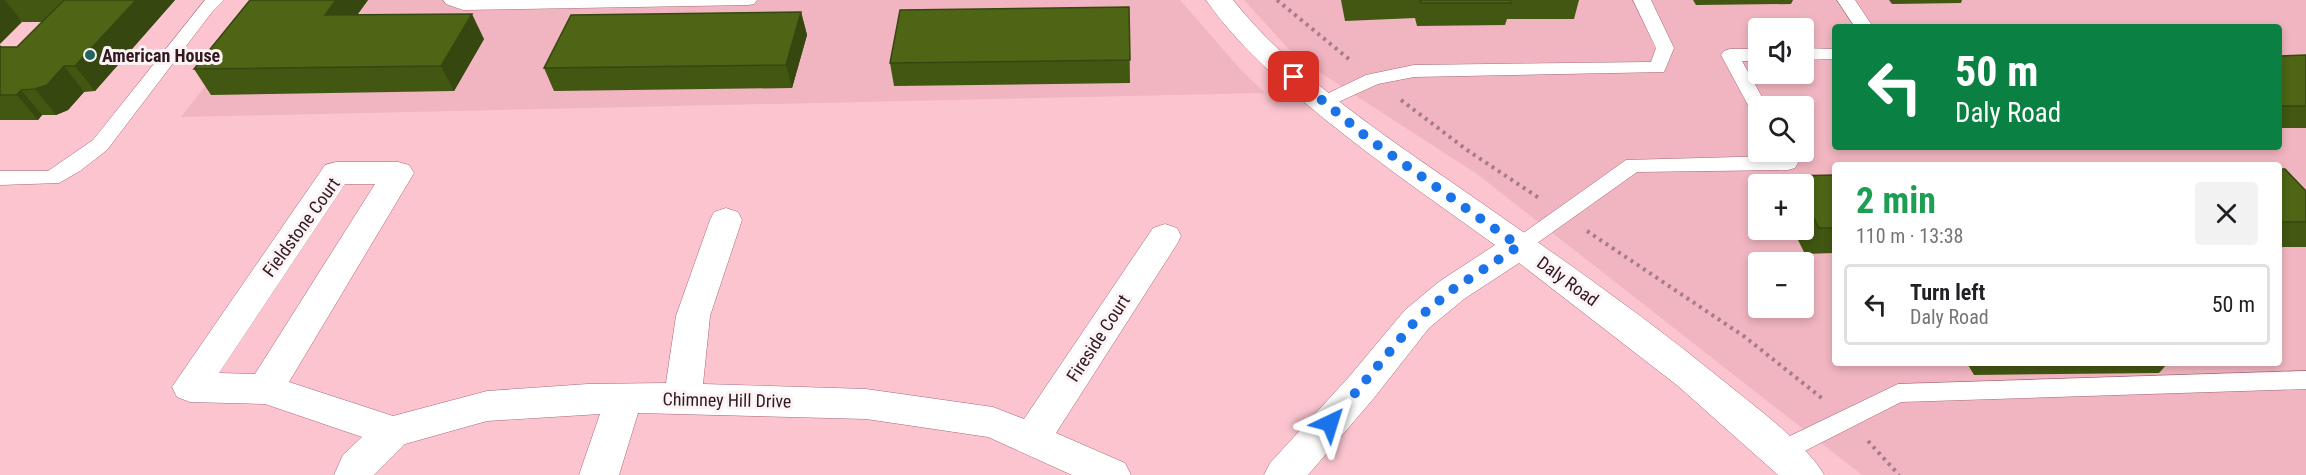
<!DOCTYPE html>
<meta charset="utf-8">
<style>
body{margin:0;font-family:"Roboto Condensed",sans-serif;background:#f2f2f2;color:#202124;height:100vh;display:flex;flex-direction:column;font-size:22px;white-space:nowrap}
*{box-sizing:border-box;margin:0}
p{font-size:20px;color:#757577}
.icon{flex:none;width:33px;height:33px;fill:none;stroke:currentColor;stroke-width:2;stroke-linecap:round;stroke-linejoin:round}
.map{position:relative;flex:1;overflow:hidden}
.details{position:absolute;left:1832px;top:162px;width:450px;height:204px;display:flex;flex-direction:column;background:#fff;border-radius:6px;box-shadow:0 3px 9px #0003}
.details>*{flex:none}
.top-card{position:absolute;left:1832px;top:24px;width:450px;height:126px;border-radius:6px;box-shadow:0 3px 9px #0003;background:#0b8043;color:#fff;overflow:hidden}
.tools{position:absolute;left:1748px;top:18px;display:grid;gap:12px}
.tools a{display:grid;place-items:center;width:66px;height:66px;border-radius:6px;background:#fff;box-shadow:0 3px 9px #0003;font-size:30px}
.pin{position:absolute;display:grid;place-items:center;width:51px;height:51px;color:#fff;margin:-26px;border-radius:12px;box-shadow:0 3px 9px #0006}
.me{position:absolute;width:66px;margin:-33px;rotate:41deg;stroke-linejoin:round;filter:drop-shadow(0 0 4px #0008)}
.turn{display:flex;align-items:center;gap:21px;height:126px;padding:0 24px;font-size:27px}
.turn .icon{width:78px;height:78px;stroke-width:2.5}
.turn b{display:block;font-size:42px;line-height:51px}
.round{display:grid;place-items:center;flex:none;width:63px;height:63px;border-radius:6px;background:#f2f2f2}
.headline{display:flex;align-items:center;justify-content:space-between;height:102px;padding:0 24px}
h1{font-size:36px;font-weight:700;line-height:45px;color:#1e9e55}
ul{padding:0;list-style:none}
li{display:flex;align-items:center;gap:18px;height:81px;margin:0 12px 9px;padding:0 12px;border:3px solid #e0e0e0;border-radius:6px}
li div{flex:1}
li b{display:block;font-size:22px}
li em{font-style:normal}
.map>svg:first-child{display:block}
.built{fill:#f0b5c0;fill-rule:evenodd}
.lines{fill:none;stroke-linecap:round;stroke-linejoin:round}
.lane-casing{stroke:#a76977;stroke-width:1}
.street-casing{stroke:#a76977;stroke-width:1}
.path{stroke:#a67c85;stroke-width:4;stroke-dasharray:3 4.5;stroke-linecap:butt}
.lane{fill:#fff;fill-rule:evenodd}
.street{fill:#fff;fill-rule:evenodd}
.wall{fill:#425712}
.shaded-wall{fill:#36470f}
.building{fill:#4d6515;stroke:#36470f;stroke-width:1.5}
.route{stroke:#1a73e8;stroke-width:10;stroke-dasharray:0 18}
.poi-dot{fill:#1f6861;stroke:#fbf3f5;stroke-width:2}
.labels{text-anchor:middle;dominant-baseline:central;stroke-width:6;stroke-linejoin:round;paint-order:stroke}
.poi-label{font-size:18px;font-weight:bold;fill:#32191f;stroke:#fbf3f5;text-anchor:start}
.street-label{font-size:18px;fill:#32191f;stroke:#fbf3f5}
</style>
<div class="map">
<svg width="2306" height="475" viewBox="0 0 2306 475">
<rect width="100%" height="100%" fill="#fbc4cf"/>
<g class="built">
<path d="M273 0H1180L1241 70 1265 93 181 117Z"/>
<path d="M1244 0H2306V475H1862L1477 174 1296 57ZM1834 27H2278V147H1834ZM1758 28H1803V74H1758ZM1758 106H1803V152H1758ZM1834 165H2278V363H1834ZM1758 184H1803V230H1758ZM1758 262H1803V308H1758Z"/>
</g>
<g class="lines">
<g class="lane-casing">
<g id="lane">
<path d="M205 0H224L212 12 107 150 80 171 59 183 0 185V171H48L93 140Z"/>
<path d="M443 0H757L754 4 748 5 463 10 446 4Z"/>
<path d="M1633 0H1651L1674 48 1664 72 1414 77 1378 84 1323 109 1316 107 1314 103 1316 99 1366 75 1414 65 1651 62 1656 48Z"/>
<path d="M1837 0H1855L1873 27H1855Z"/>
<path d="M1803 48 1834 49V59L1803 60Z"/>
<path d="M1730 49H1758V61H1742L1767 106H1758V113L1751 111 1749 107 1721 55 1724 51Z"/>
<path d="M1772 152H1792L1798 163 1795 168 1788 170 1637 172 1526 251 1519 254 1512 251 1508 246 1512 241 1626 160 1775 156Z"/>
<path d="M2306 371V389L1901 402 1789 459 1780 462 1771 459 1768 452 1771 445 1898 384Z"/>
</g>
</g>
<g class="street-casing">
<g id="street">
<path d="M1206 0H1233C1294 76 1381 133 1460 188 1549 250 1638 311 1721 379 1748 401 1810 447 1824 475H1778L1678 386 1519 263 1464 299 1429 328 1374 398 1308 475H1264L1270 463 1348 378 1405 310 1440 281 1495 245C1428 197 1360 150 1297 96 1264 67 1231 36 1206 0Z"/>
<path d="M336 162H398L409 165 414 173 289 382 393 416 487 391 588 384 666 383 676 316 710 220 714 212 726 208 738 212 742 220 710 316 703 384 866 389 993 407 1024 419 1153 228 1165 224 1177 228 1181 236 1177 244 1056 433 1125 463 1131 475H1072L988 437 866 419 638 413 619 475H579L600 414 487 421 405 444 374 475H334L343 455 362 437 265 404 190 402 177 397 172 387 325 165ZM345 184H375L255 374 219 373Z"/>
</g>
</g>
<g class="path">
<path d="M1277 0 1350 60"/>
<path d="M1401 100 1467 150 1539 198"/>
<path d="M1587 231 1745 337 1823 399"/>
<path d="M1868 441 1899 475"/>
</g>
<use href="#lane" class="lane"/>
<use href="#street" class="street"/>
</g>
<g class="wall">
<path d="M0 0H175L95 91 84 92 68 110 56 115H42L38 120H0V45L2 47H17L42 22H22Z"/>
<path d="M250 0H368L357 15 484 39 454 91 211 95 194 69Z"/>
<path d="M1341 0H1579L1574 19H1507L1505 25 1417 26 1415 18 1345 21Z"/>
<path d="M1693 0H1793L1791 4 1696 5Z"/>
<path d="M1889 0H1962L1961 3 1892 4Z"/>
<path d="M1129 7 1130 83 894 86 890 63Z"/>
<path d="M801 12 807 35 792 88 554 91 544 68Z"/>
<path d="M2306 55V128H2278V56Z"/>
<path d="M2278 169 2306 191V247H2278Z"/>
<path d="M1834 175V253L1805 254 1793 230H1803V184H1786L1791 176Z"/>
<path d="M1967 363H2168L2159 373 1974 375Z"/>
</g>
<g class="shaded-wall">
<path d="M0 0H5L22 22 0 44Z"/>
<path d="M136 0H175L95 91 75 66Z"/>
<path d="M336 0H368L339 40 325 15Z"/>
<path d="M801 12 807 35 792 88 786 65Z"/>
<path d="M472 14 484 39 454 91 441 66Z"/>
<path d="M64 66 84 92 68 110 56 115 35 89Z"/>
<path d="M21 90 42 115 38 120 17 95Z"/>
</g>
<g class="building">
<path d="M64 0H136L75 66H64L47 85 35 89 21 90 17 95H0V47H17Z"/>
<path d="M250 0H336L325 15 472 14 441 66 194 69Z"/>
<path d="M1420 0H1510L1511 3H1421Z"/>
<path d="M1129 7 1130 60 890 63 900 10Z"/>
<path d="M801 12 786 65 544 68 571 15Z"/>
<path d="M2306 55V106H2278V56Z"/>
<path d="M2278 169H2285L2306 191V222H2278Z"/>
<path d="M1834 175V228H1819L1803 198V184H1796L1791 176Z"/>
</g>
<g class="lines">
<path class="route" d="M1294 77 1369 139 1519 246 1452 290 1417 319 1330 423"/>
</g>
<circle class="poi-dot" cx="90" cy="55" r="6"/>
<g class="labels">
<g class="poi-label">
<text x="102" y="55">American House</text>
</g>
<g class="street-label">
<text transform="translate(301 227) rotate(-54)">Fieldstone Court</text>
<text transform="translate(1568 281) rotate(36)">Daly Road</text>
<text transform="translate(1098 338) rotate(-57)">Fireside Court</text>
<text transform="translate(727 400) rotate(1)">Chimney Hill Drive</text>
</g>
</g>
</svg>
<div class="tools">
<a><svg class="icon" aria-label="sound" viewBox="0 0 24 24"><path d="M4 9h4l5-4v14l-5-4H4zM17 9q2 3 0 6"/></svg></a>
<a><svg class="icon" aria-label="search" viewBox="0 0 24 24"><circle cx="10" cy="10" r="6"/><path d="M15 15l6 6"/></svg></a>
<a>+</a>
<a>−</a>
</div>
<div class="pin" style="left:1294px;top:77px;background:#d93025"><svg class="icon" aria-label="arrive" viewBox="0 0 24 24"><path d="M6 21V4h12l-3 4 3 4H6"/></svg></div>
<svg class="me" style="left:1330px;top:423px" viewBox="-20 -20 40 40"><path d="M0-17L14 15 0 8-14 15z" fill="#1a73e8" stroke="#fff" stroke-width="4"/></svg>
<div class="top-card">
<div class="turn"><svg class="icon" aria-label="left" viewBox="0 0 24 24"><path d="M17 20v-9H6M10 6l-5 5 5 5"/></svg><div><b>50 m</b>Daly Road</div></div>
</div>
<section class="details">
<div class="headline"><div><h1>2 min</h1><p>110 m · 13:38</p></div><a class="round"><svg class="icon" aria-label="close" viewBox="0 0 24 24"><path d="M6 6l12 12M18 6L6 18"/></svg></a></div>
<ul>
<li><svg class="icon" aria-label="left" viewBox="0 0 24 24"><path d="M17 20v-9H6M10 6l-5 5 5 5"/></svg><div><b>Turn left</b><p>Daly Road</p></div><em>50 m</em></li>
</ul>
</section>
</div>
